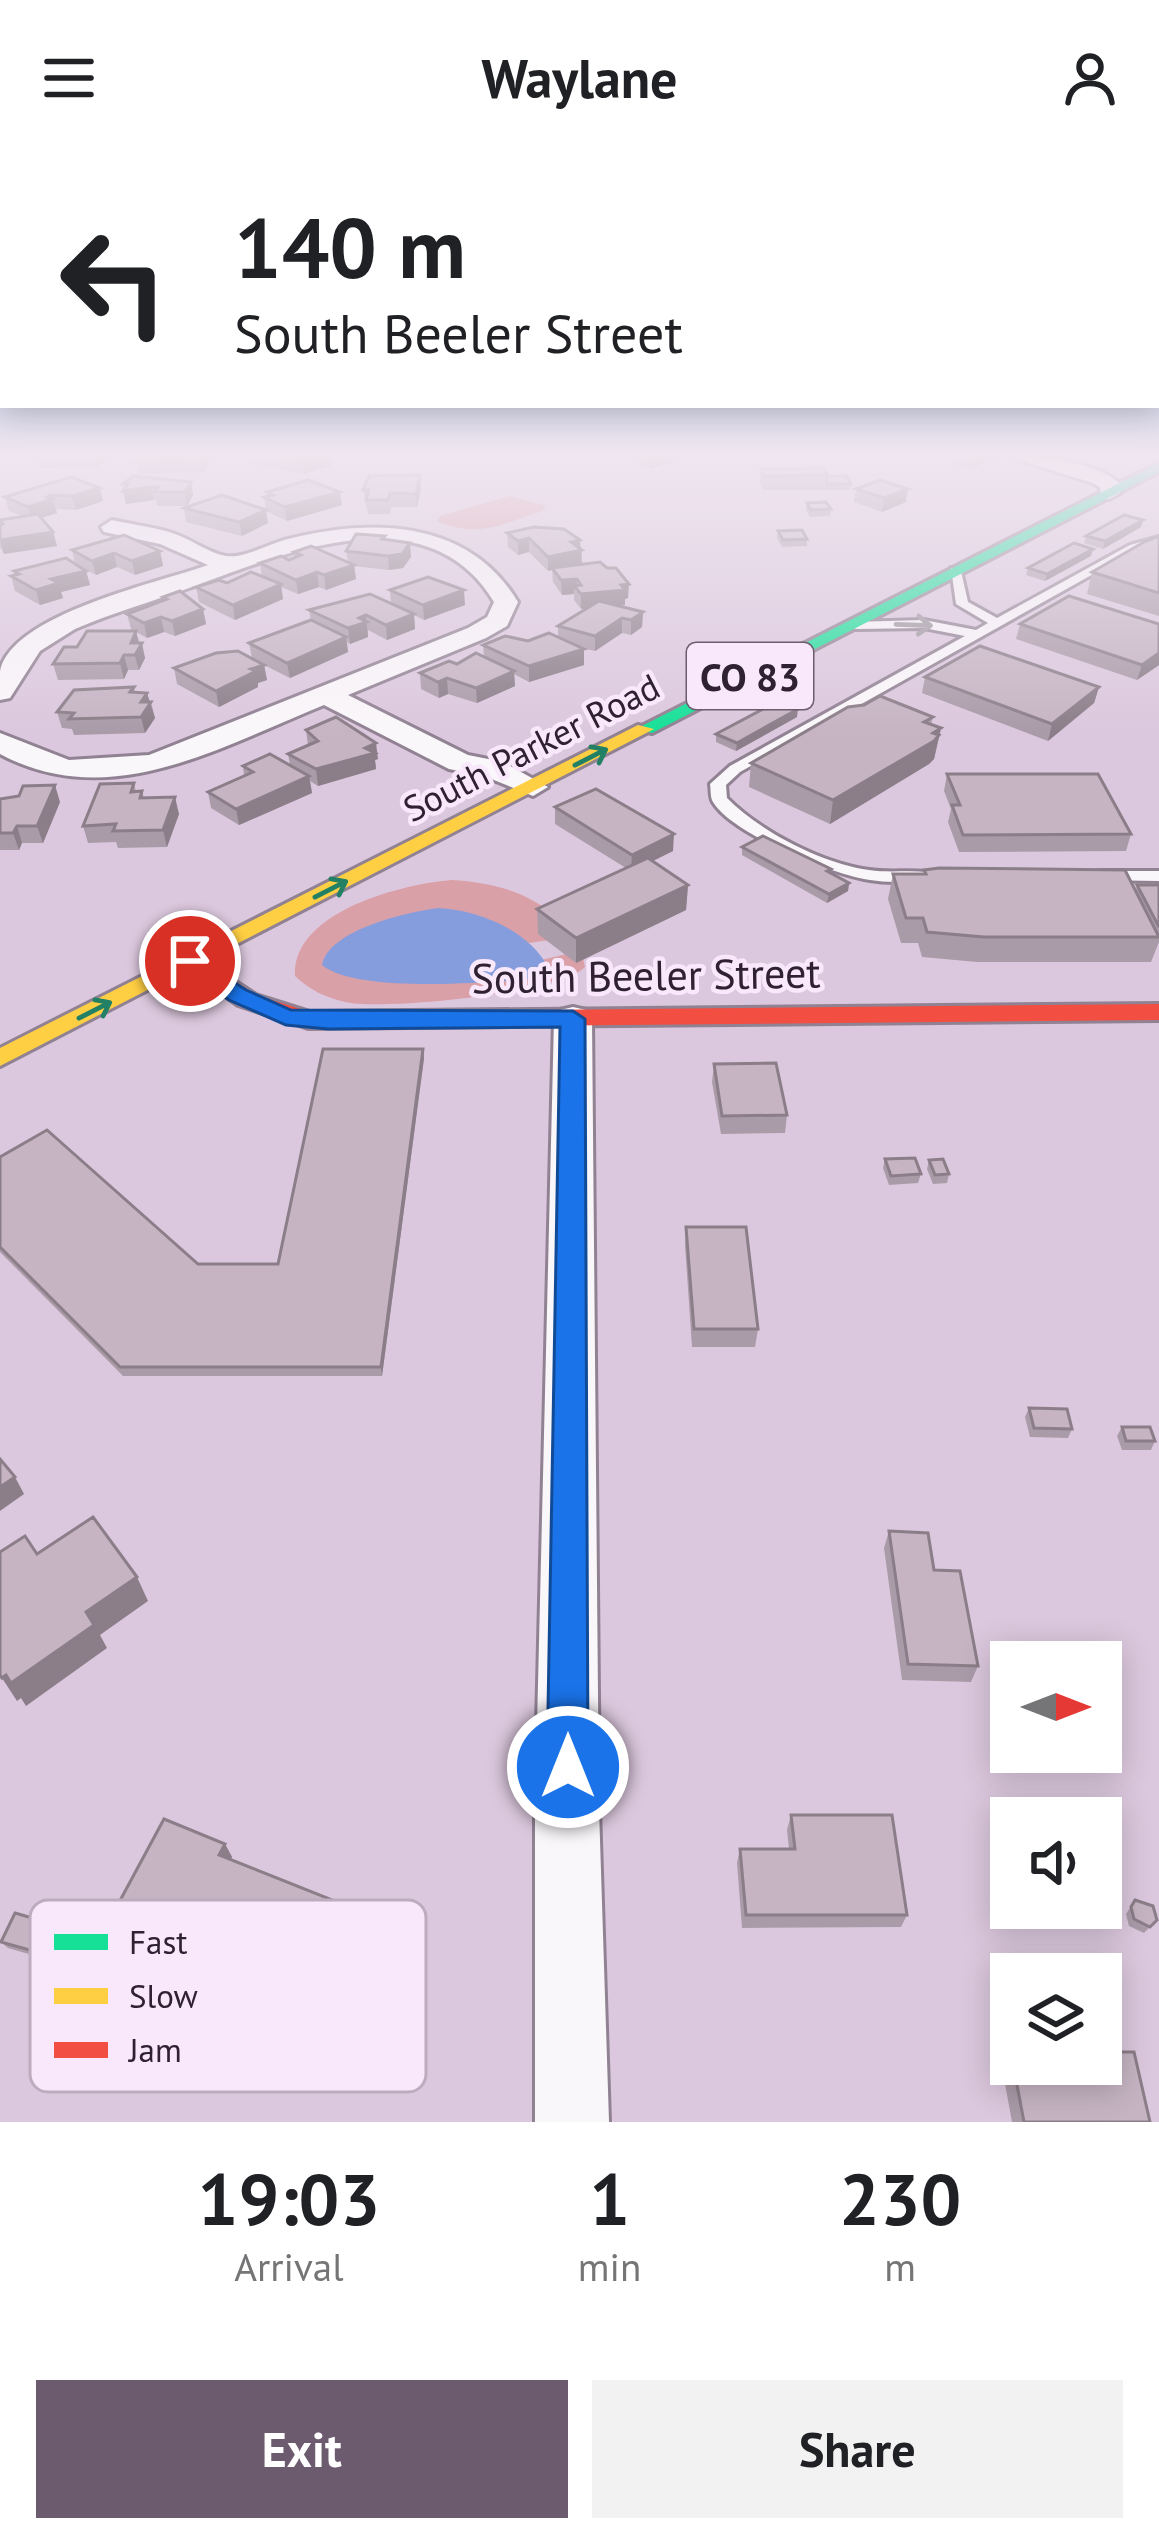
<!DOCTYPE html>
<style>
body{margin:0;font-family:"PT Sans",sans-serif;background:#f2f2f2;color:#202124;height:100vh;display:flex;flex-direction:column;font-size:45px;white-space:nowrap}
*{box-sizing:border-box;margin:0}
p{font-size:39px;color:#757577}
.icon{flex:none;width:66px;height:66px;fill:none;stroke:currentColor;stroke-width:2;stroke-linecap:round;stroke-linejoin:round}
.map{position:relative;height:1966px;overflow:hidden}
.drawer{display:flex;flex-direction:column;background:#fff;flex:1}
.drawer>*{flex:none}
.banner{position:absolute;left:0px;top:0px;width:1161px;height:252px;box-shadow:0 6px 30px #0003;background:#fff;color:#202124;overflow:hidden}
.needle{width:78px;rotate:90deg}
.controls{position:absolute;left:990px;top:1485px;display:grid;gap:24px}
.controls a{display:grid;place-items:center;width:132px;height:132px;border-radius:0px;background:#fff;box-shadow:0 6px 30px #0003;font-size:60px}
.pin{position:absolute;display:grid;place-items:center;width:102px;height:102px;color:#fff;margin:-51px;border:6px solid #fff;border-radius:50%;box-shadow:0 3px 12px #0007}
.me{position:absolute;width:132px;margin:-66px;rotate:0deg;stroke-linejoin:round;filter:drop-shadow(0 0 9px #0008)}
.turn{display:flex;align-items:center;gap:42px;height:252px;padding:0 36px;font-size:54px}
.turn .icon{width:156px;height:156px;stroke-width:2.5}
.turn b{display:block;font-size:84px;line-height:102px}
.eta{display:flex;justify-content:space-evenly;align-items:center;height:204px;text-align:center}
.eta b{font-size:72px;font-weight:700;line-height:84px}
.button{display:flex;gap:24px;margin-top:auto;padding:24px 36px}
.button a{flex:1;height:138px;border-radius:0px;background:#6c5b6e;color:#fff;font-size:48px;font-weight:700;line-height:138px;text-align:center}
.button a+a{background:#f2f2f2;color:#202124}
header{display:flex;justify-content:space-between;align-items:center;height:156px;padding:0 36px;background:#fff;font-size:54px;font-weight:700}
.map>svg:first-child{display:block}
.green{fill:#daa0a8}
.water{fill:#859ddd}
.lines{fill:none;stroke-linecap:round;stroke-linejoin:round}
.lane-casing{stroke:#918293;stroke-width:6}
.street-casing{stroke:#918293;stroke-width:6}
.fast-casing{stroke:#918293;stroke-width:6}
.slow-casing{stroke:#918293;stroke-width:6}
.jam-casing{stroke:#918293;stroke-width:6}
.lane{fill:#faf7fa;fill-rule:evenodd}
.street{fill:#faf7fa;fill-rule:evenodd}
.fast{fill:#16e098;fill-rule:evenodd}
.slow{fill:#ffcf43;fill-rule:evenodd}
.jam{fill:#f24e42;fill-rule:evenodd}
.wall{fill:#aa9ba8}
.shaded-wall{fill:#8b7e88}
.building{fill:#c6b4c3;stroke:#8b7e88;stroke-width:3}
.oneway{stroke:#9f97a0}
.oneway2{stroke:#228064}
.route{fill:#1a73e8;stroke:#114b97;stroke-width:3}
.labels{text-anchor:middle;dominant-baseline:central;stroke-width:9;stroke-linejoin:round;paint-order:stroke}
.far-street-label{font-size:36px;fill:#2f2131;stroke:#f9e7fb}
.shield{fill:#f9e7fb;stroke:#6c5c6e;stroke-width:3}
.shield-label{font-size:39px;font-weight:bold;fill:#2f2131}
.street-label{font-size:42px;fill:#2f2131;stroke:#f9e7fb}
.key{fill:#f9e7fb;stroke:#bcacbe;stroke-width:3}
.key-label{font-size:33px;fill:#2f2131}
</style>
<header><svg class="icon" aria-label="menu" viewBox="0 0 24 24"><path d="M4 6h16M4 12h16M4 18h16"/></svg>Waylane<svg class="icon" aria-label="person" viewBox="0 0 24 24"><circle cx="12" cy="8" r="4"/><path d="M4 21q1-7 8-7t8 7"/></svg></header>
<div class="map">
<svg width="1159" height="1966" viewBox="0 0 1159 1966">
<rect width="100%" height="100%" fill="#dcc8de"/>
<g class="green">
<path d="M510 340 546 350 542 355C502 368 478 383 437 365L440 360Z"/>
<path d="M452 724C497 727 534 737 566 770L557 783 522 788 516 810 575 796 582 798 585 811C561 837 381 855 345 846 324 841 310 834 295 820 292 756 401 728 452 724Z"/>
</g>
<path class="water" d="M438 752C478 754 528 774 548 811L542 819 528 823C483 827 355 837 322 809 328 774 407 756 438 752Z"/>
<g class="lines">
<g class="lane-casing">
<g id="lane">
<path d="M1159 381V388L1138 393 740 616 726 629 727 642C761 676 821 707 869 714 888 717 907 714 926 716V724C908 726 888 727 870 724 834 719 732 678 713 646 710 641 711 634 710 628L730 610 965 480 924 472 857 473 852 472V466L924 464 976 474 988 467 956 448 951 412 961 415 968 446 997 462 1130 389Z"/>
<path d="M1102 715H1159V725L1096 724V716Z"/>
</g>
</g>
<g class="street-casing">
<g id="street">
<path d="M1009 301C1042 300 1096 305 1122 329L1120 337 1109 343 1101 342 1100 331 1093 327Z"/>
<path d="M112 364C133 369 155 371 175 378 192 384 209 397 226 400 243 403 271 387 288 383 372 362 468 363 518 446L507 470 486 482 348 539 468 599 503 606 548 631 533 640 484 620 449 613 324 549C220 591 110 657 0 598V577L69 604 149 599 468 472 487 461 494 446C427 334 280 399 189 432 151 446 112 457 75 473L40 495 10 542 0 544C0 536 0 524 0 515 12 458 158 427 208 409L160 388 104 376 101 371Z"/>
<path d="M573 851 586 854 592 863 599 1653 609 1966H535V1653L554 863 560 854Z"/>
</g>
</g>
<g class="fast-casing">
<path id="fast" d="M1159 307V316L652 577 636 573Z"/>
</g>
<g class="slow-casing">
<path id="slow" d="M638 569 654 573 0 910V892Z"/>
</g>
<g class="jam-casing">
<path id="jam" d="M159 775 256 839 310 856 1159 848V864L308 872 238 849 151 787V777Z"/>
</g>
<use href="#lane" class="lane"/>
<use href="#street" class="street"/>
<use href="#fast" class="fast"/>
<use href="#slow" class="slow"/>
<use href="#jam" class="jam"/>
</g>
<g class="wall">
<path d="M37 301H107V304L98 311 40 312Z"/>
<path d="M209 301V305L204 316 139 318 136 305Z"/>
<path d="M246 301H331L332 309 304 318 247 306Z"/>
<path d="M645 301H680V303L650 313 639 309V303Z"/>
<path d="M952 301H995L994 303 970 313 951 307Z"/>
<path d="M761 313 827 320 851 328 850 334H763L760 326Z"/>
<path d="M420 319 421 333 417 351H391L390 358H368L363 334Z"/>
<path d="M133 320 193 339 187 350H157L156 344H154L126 348 123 328Z"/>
<path d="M100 332 103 345 76 354 56 353 57 357 41 362 53 376 57 390 4 398 0 391V364L22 360 9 355 5 341Z"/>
<path d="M856 333 906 346 882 356 854 346Z"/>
<path d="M267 336 342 349 287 365 266 355 264 341H267Z"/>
<path d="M807 347 831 353 830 360 810 361 806 354Z"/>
<path d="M184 352 268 367 242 380 186 366Z"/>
<path d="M1141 371 1103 393 1084 387 1086 380Z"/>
<path d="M778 375 807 383V390L782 391 777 382Z"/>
<path d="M507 377 580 392 582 394V408L628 442 625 443V449H617L643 456 642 471 631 479 622 477 595 495 578 491 584 509 529 526 514 518 515 530 477 547 448 538 439 542 421 533 420 517 484 501 483 489 558 482V470L587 452 581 453 574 444V438L562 439 553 426 552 414 548 415 529 396 518 399 508 391Z"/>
<path d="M1159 380V460L1087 438 1092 416Z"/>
<path d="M385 384 410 387 411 401 403 412 389 414 354 410 356 423 326 434 319 431 298 438 281 431 283 443 235 464 199 446 196 431 262 421 260 407 289 404 294 402V396L348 406 346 395Z"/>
<path d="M72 394 160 395 163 410 135 419 117 411 96 419 75 408Z"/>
<path d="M1091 400 1045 425 1026 419 1028 412Z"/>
<path d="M14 415H86L90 429 61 436 63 442 40 449 15 435 11 420 15 419Z"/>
<path d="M390 434 465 449 424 464 414 459 415 473 387 484 368 474V481L350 488 347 486 348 496 290 522 264 509 267 524 258 527V531L219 551 177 528 174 512 252 502 249 487 311 464 309 454 391 448Z"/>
<path d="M163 441 203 453 206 468 175 480 164 476 147 482 136 476 145 502 139 514H128L124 523 58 524 53 508 77 491 135 475 131 473 127 458 164 444Z"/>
<path d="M1020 468H1159V509L1137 524 1016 483Z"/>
<path d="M925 521 1099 531 1094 547 1048 585 922 537Z"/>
<path d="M134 531 135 536 147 537 149 546H151L155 562 145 577 74 579 72 573 62 572 57 556Z"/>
<path d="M797 561 736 595 716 586V578Z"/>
<path d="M933 561 931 568 941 572 934 603 929 608 830 668 749 631 751 607Z"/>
<path d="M306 574 378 603 375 604 376 613 318 630 310 625 312 637 239 669 211 652 208 636 244 620 243 610 290 609 288 598 308 589Z"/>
<path d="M947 618 1131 678 1126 695 959 696 948 666 951 653 944 635Z"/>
<path d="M134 627 136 636 142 635 144 642 179 658 167 691 118 692 116 686 88 687 83 670Z"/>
<path d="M0 643 60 646 43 687H22L19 694H0Z"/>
<path d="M555 651 673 695 652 705 688 729 686 754 576 807 538 778 537 753 626 712 555 668Z"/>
<path d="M742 691 831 713V717L849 727 848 735 827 747 742 699Z"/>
<path d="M924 714 1136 734 1137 729H1159V786L1151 806H977L922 801 918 787H901L888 743 893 718H924Z"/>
<path d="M424 902 382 1220H123L0 1096V1001L198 1108H278Z"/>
<path d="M714 908 787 959 785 977 721 978 712 926Z"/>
<path d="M885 1003 921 1018 918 1027 889 1029 883 1012Z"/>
<path d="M929 1004 949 1018 947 1027 933 1028 927 1013Z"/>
<path d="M686 1071 758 1173 755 1191H692L685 1089Z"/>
<path d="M1029 1252 1072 1273 1068 1282 1030 1281 1025 1261Z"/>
<path d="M1122 1271 1155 1285 1151 1294H1122L1117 1280Z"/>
<path d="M889 1375 934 1414 978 1510 971 1526 902 1524 884 1392Z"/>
<path d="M996 1522H1011V1582H1002L992 1530Z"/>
<path d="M791 1659 907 1759 901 1771 742 1772 737 1707 740 1693H789L787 1674Z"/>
<path d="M225 1688 232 1701 230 1704 360 1766 325 1849 126 1765 116 1752Z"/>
<path d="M1135 1744 1157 1764 1144 1777 1129 1770 1126 1758Z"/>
<path d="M52 1772 39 1801 8 1792 1 1786Z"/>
<path d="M1010 1895 1011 1908H1101L1150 1966H1012L1001 1906Z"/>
</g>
<g class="shaded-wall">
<path d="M96 301H107V304L98 311Z"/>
<path d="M202 301H209V305L204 316Z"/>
<path d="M315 301H331L332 309 304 318 303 305Z"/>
<path d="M668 301H680V303L650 313V307Z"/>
<path d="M972 301H995L994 303 970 313Z"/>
<path d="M420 319 421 333 417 351 416 338Z"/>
<path d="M191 326 193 339 187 350 185 336Z"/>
<path d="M151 331 154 344 126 348 123 335Z"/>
<path d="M100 332 103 345 76 354 72 340Z"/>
<path d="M908 333 906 346 882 356 884 342Z"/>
<path d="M340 336 342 349 287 365 285 351Z"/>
<path d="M51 339 57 357 32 365 28 351Z"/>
<path d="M266 354 268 367 242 380 239 366Z"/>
<path d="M1143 364 1141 371 1103 393 1105 385Z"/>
<path d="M53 376 57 390 4 398 0 384Z"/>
<path d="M529 382V396L518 399V385Z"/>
<path d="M580 384 582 408 548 415V401L571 386Z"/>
<path d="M410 387 411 401 403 412 389 414 388 400Z"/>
<path d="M1093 393 1091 400 1045 425 1047 418Z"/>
<path d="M160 395 163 410 135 419 132 405Z"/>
<path d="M114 397 117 411 96 419 92 405Z"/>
<path d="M354 409 356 423 326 434 324 419Z"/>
<path d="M86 415 90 429 61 436 63 442 40 449 36 434 51 423Z"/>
<path d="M317 416 319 431 298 438 296 424Z"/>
<path d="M577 423V433L574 430V438L562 439 561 424Z"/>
<path d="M281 428 283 443 235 464 233 449Z"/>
<path d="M629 428 628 442 625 443V449L581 453V438Z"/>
<path d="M464 434 465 449 424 464 423 449Z"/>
<path d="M203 453 206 468 175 480 172 465Z"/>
<path d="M643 456 642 471 631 479V464Z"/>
<path d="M414 458 415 473 387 484 386 469Z"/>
<path d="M366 459 368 481 350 488 348 472 359 462Z"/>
<path d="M161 461 164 476 147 482 144 467Z"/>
<path d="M622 462V477L595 495V480Z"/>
<path d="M136 475 139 490 142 487 145 502 139 514 131 487Z"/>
<path d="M346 481 348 496 290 522 287 507Z"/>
<path d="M584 493V509L529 526V510Z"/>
<path d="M1159 497V509L1137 524 1142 509Z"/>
<path d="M124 499 128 514 124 523 120 507Z"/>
<path d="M264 509 267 524 258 527V531L219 551 216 535 251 513Z"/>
<path d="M514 515 515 530 477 547 476 532Z"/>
<path d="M447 522 448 538 439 542 438 526Z"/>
<path d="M1099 531 1094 547 1048 585 1052 568Z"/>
<path d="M147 537 155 562 145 577 141 561V546Z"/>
<path d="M798 553 797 561 736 595 737 587Z"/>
<path d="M941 572 934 603 929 608 830 668 833 644Z"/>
<path d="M376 587 378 603 375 604 376 613 318 630 316 613Z"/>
<path d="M309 620 312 637 239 669 236 653Z"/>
<path d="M55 629 60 646 43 687 37 670Z"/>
<path d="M175 641 179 658 167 691 163 674Z"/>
<path d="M17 670 22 687 19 694 13 677Z"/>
<path d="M674 678 673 695 631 716 632 699Z"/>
<path d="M849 727 848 735 827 747 829 738Z"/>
<path d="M688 729 686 754 576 807V782Z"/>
<path d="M423 893 424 902 382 1220 381 1211Z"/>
<path d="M15 1321 24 1338 0 1355V1331Z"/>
<path d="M137 1421 148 1445 100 1479 107 1492 26 1550 21 1542 17 1545 2 1522 86 1456Z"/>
<path d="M225 1688 232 1701 226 1713 219 1699Z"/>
<path d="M355 1753 360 1766 325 1849 320 1837Z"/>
<path d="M46 1766 52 1772 39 1801 33 1795Z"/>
</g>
<g class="building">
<path d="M139 301H202L201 303 136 305Z"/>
<path d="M283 301H315L303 305Z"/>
<path d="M645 301H668L650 307 639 303Z"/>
<path d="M823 312 827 319 764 320 761 313Z"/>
<path d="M420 319 416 338 390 337 388 344H366L369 334H363L369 320Z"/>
<path d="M133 320 191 326 185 336H154L158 331H151L123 335 128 328H123Z"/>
<path d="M827 320H847L851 328H827Z"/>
<path d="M71 321 100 332 72 340 51 339 47 341 53 343 28 351 5 341Z"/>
<path d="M308 324 340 336 285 351 264 341 273 339 267 336Z"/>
<path d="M880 324 908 333 884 342 856 333Z"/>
<path d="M222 339 266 354 239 366 184 352Z"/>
<path d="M826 346 831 353 811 354 807 347Z"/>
<path d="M38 358 53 376 0 384V369L3 368 0 364Z"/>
<path d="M1124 359 1143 364 1105 385 1086 380Z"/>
<path d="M534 371 564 373 580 384 571 386 582 394 548 401 529 382 518 385 507 377Z"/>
<path d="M802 374 807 383 783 384 778 375Z"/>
<path d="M356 378 385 380 382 383 410 387 402 398 388 400 346 395Z"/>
<path d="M124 379 160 395 132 405 114 397 92 405 72 394Z"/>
<path d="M1159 380V437L1092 416 1144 386Z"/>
<path d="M1074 387 1093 393 1047 418 1028 412Z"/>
<path d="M311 390 354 409 324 419 317 416 296 424 260 407 281 400 289 404 301 399 294 396Z"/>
<path d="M66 402 86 415 51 423 59 427 36 434 11 420 19 418 14 415Z"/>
<path d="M600 406 607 412H616L629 428 621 429 625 434 581 438 574 430 581 429 577 423 561 424 552 412Z"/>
<path d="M251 416 281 428 233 449 196 431 219 424 227 427Z"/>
<path d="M428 421 464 434 423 449 390 434Z"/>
<path d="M180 435 203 453 172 465 161 461 144 467 127 458 167 443 163 441Z"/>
<path d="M370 438 414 458 386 469 366 459 359 462 367 466 348 472 309 454Z"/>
<path d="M1069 440 1159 468V497L1142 509 1020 468Z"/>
<path d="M599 445 643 456 631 464 622 462 595 480 558 470Z"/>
<path d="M311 464 346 481 287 507 249 487Z"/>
<path d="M87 475H136L131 487H142L135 499H124L120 507 53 508 64 491H77Z"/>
<path d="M549 477 584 493 529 510 483 489 505 480 528 485Z"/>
<path d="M980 490 1099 531 1052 568 925 521Z"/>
<path d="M238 495 264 509 251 513 256 515 216 535 174 512 216 497Z"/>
<path d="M476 497 514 515 476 532 447 522 438 526 420 517 449 505 457 508Z"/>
<path d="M134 531 130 536 147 537 141 546H151L141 561 69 563 74 557 57 556 74 534Z"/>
<path d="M880 540 933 561 924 566 941 572 933 577 939 579 934 585 833 644 751 607 848 551 864 549Z"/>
<path d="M778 545 798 553 737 587 716 578Z"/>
<path d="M336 561 376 587 365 592 375 597 316 613 288 598 318 585 306 574Z"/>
<path d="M270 598 309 620 236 653 208 636 253 616 243 610Z"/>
<path d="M947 618H1098L1131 678 963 679 952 649H960Z"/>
<path d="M134 627 131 636 142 635 140 642 175 641 163 674 113 675 116 668 83 670 100 628Z"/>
<path d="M55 629 37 670H17L13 677H0V643L19 640 23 630Z"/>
<path d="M596 633 674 678 632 699 555 651Z"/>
<path d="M763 680 831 713 827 715 849 727 829 738 742 691Z"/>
<path d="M648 702 688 729 576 782 537 753Z"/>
<path d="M939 712 1125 714 1159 781H984L927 776 923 762H906L893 718H926L924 714Z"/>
<path d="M1137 729H1159V771Z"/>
<path d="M323 893H423L381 1211H120L0 1091V1001L47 974 198 1108H278Z"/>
<path d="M776 907 787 959 722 960 714 908Z"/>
<path d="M915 1002 921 1018 891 1020 885 1003Z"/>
<path d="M943 1003 949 1018 935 1019 929 1004Z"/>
<path d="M686 1071H746L758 1173H694Z"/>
<path d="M1029 1252 1067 1253 1072 1273 1034 1272Z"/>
<path d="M1122 1271H1150L1155 1285H1126Z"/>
<path d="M0 1303 15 1321 0 1331Z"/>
<path d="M93 1361 137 1421 86 1456 94 1469 11 1527 6 1519 2 1522 0 1519V1396L25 1380 37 1398Z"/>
<path d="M889 1375 928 1377 934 1414 960 1415 978 1510 908 1508Z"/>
<path d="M996 1522H1011V1574H1006Z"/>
<path d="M791 1659H892L907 1759H746L740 1693H795Z"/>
<path d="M164 1663 225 1688 219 1699 355 1753 320 1837 116 1752Z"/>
<path d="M1135 1744 1153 1750 1157 1764 1150 1771 1134 1763 1131 1751Z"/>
<path d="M15 1757 46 1766 33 1795 1 1786Z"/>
<path d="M1101 1896H1134L1150 1966H1024L1013 1908H1101Z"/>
</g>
<defs><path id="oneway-shaft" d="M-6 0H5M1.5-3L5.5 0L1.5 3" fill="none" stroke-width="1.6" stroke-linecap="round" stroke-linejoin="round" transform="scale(3)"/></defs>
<use class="oneway" href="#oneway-shaft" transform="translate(914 469) rotate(2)"/>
<g class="oneway2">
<use href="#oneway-shaft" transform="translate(591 601) rotate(-27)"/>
<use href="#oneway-shaft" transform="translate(331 733) rotate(-27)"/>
<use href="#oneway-shaft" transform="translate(95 854) rotate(-27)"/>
</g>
<linearGradient id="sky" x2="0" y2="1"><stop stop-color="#80abe4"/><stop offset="0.52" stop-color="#efe6f0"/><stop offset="1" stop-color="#efe6f0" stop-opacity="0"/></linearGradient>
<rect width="1159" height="576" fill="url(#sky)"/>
<path class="route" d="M190 798 246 834 291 854 573 855 585 863 588 1611 582 1626 568 1631 553 1626 547 1611 560 871 328 873 286 869 229 844 181 810V800Z"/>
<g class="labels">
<g class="far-street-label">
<text transform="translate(531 591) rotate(-27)">South Parker Road</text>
</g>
<rect class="shield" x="687" y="487" width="126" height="66" rx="9"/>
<g class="shield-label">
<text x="750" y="520">CO 83</text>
</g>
<g class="street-label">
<text transform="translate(646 819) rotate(-1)">South Beeler Street</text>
</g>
</g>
<rect x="30" y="1744" width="396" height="192" rx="18" class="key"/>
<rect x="54" y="1778" width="54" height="16" fill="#16e098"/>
<rect x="54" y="1832" width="54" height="16" fill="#ffcf43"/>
<rect x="54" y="1886" width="54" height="16" fill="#f24e42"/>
<g class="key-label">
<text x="129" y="1798">Fast</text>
<text x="129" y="1852">Slow</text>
<text x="129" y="1906">Jam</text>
</g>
</svg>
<div class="controls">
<a><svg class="needle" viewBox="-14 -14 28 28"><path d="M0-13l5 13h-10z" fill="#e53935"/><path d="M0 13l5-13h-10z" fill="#757577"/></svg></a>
<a><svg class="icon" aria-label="sound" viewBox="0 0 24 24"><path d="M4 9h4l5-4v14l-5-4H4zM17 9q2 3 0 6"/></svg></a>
<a><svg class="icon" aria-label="layers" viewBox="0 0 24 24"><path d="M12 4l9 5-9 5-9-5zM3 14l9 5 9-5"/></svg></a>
</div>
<div class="pin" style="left:190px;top:805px;background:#d93025"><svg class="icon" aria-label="arrive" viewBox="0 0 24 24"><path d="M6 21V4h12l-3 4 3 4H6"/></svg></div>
<svg class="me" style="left:568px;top:1611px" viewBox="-20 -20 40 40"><circle r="17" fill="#1a73e8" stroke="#fff" stroke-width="3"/><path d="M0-11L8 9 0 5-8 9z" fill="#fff"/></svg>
<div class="banner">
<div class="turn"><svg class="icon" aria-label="left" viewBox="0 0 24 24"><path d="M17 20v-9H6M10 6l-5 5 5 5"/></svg><div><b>140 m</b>South Beeler Street</div></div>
</div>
</div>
<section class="drawer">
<div class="eta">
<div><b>19:03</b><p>Arrival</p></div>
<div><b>1</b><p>min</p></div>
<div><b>230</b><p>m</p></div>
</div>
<div class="button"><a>Exit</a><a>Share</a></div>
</section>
